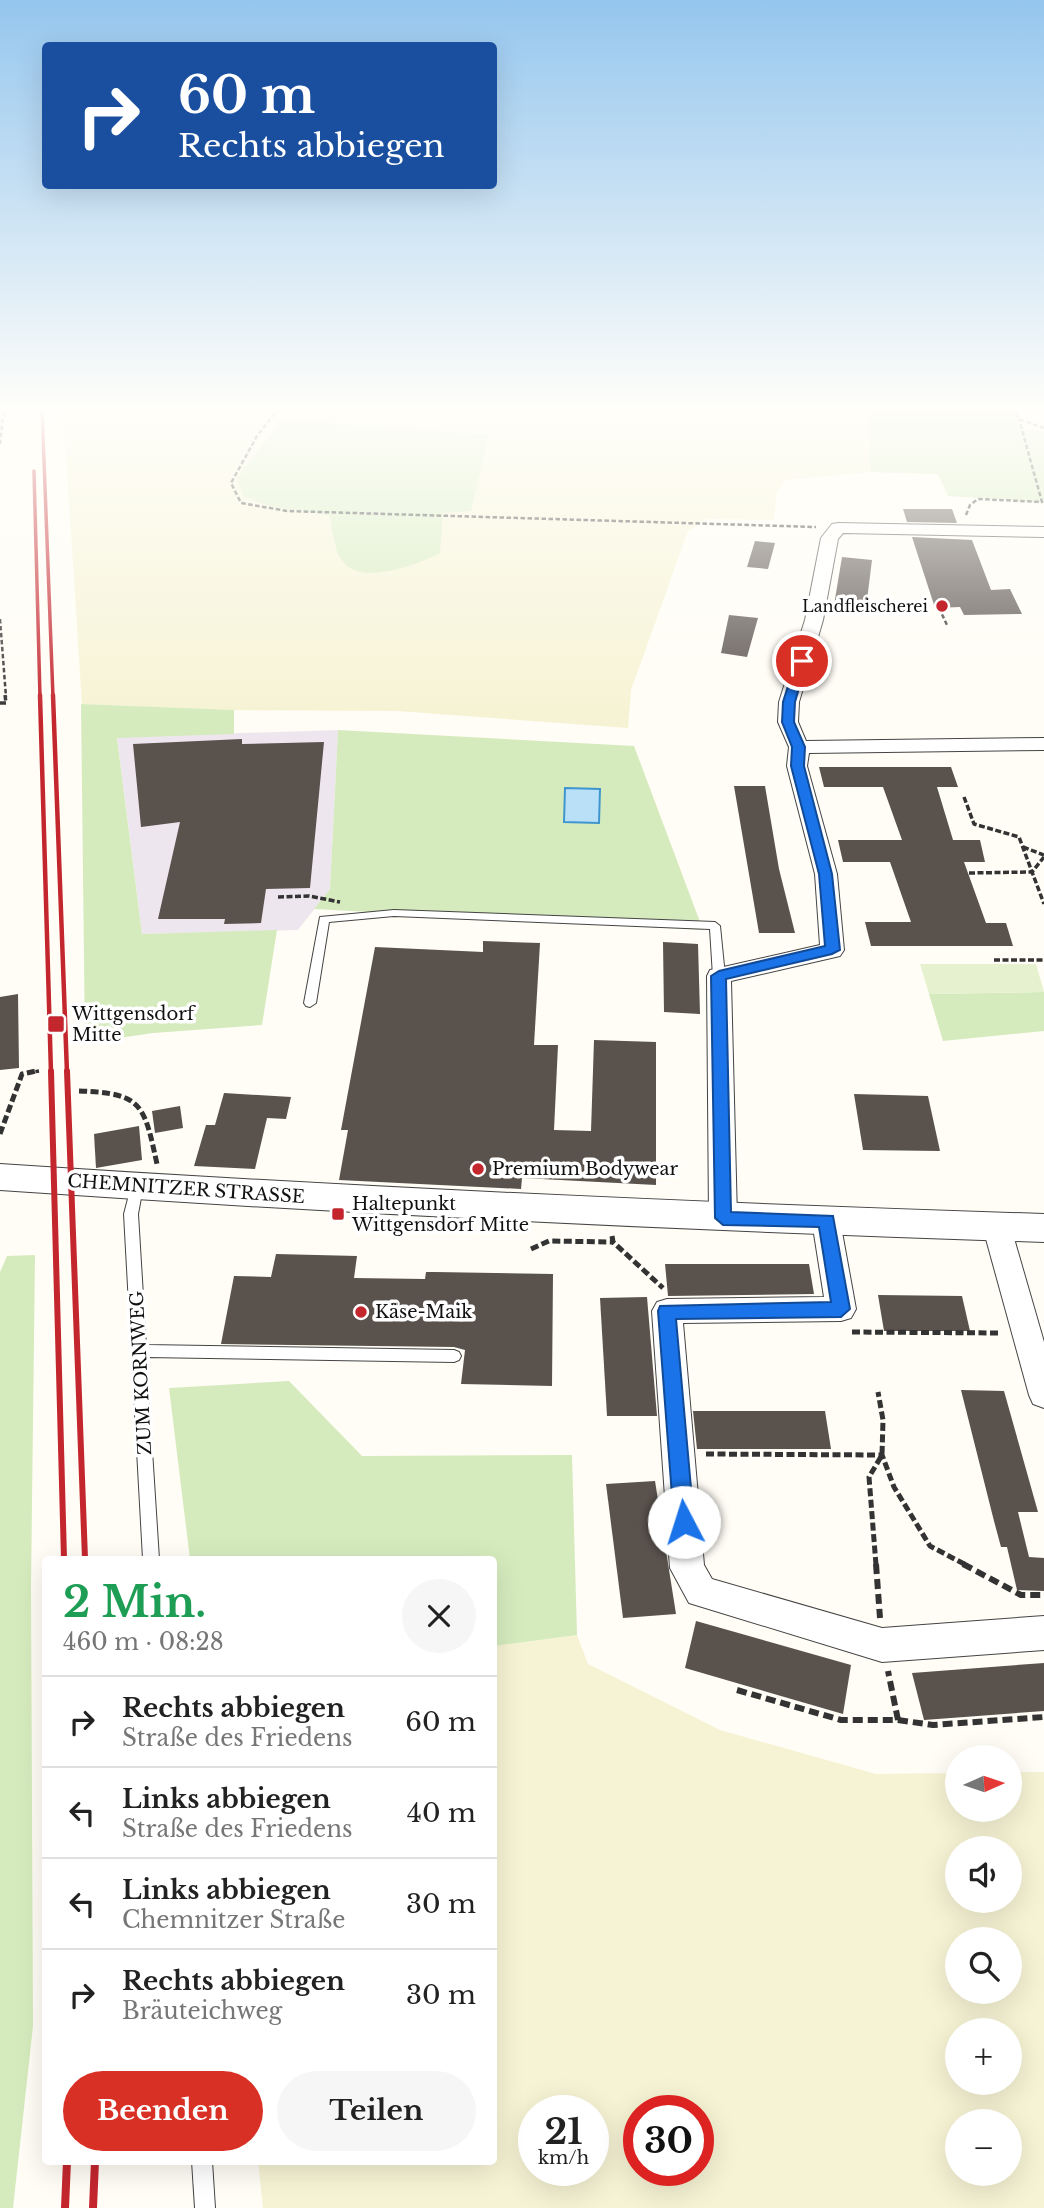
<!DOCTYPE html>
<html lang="de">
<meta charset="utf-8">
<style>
body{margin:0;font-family:"Libre Baskerville",serif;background:#f6f6f6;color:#222;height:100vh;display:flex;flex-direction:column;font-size:26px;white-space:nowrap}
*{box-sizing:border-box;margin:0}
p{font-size:23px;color:#767676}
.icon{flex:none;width:38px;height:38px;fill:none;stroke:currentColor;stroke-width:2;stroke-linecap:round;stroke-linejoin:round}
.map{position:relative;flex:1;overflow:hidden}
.drawer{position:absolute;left:42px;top:1556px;width:455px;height:609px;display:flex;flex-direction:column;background:#fff;border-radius:7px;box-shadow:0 7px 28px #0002}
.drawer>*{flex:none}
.hud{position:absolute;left:42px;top:42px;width:455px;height:147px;border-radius:7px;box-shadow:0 7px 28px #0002;background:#1a4fa0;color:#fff;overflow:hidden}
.needle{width:46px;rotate:87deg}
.tools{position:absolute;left:945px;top:1745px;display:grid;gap:14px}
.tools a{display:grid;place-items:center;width:77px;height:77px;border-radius:50%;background:#fff;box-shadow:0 7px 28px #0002;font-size:35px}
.speed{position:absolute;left:518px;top:2095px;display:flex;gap:14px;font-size:35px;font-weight:700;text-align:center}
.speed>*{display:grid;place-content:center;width:91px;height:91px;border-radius:50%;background:#fff;box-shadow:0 7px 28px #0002;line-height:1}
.speed small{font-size:18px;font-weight:400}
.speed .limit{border:10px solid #d22;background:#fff;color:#111}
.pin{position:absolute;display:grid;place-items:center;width:60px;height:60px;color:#fff;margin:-30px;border:4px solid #fff;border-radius:50%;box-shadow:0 2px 7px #0007}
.me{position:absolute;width:77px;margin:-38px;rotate:355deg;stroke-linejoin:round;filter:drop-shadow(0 0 5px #0008)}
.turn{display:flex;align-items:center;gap:24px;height:147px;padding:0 21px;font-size:32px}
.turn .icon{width:91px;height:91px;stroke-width:2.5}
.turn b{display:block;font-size:49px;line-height:60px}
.round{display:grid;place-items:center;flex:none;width:74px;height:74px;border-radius:37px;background:#f6f6f6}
.summary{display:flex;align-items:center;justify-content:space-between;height:119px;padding:0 21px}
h1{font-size:42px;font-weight:700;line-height:52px;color:#1e9e55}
.action{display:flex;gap:14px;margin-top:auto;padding:14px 21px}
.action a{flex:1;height:80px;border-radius:42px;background:#d93025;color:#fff;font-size:28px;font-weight:700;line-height:80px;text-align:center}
.action a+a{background:#f6f6f6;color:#222}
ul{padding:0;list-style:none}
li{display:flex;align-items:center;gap:21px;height:91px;padding:0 21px;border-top:2px solid #e0e0e0}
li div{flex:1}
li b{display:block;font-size:26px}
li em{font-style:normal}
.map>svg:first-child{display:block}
.industrial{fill:#eee6ef}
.farmland{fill:#f6f3d4;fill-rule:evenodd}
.green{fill:#d5ebbd}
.pitch{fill:#e6f2cf}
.water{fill:#b9e0f7;stroke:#3f96cf;stroke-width:2}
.building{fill:#5a524d}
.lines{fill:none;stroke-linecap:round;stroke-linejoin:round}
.service-casing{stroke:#444;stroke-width:2}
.minor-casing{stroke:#444;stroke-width:2}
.tertiary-casing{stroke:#444;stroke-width:2}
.path-far3{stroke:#333;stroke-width:2.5;stroke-dasharray:4.5 2.5;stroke-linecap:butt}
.path-far2{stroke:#333;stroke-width:3.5;stroke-dasharray:6 2.5;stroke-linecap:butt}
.path-far1{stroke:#333;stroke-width:5;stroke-dasharray:8 3.5;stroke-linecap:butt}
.path{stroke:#333;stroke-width:6;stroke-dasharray:10 5;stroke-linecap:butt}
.service{fill:#fff;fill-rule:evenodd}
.minor{fill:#fff;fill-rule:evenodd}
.tertiary{fill:#fff;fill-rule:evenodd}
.rail-far3{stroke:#c4262e;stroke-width:3.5}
.rail-far2{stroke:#c4262e;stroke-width:4.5}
.rail-far1{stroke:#c4262e;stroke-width:6}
.rail{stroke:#c4262e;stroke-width:8}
.route{fill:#1a73e8;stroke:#114b97;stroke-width:2}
.poi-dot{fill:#c4262e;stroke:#fff;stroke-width:2.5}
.labels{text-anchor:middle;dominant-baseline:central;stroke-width:7;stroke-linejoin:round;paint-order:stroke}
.far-poi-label{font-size:16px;fill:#111;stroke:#fff;text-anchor:end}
.poi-label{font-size:18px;fill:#111;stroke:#fff;text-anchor:start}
.street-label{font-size:18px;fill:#111;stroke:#fff}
</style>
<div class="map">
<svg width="1044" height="2208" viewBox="0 0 1044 2208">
<rect width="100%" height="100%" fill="#fffdf5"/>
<path class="industrial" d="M338 730 330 889 298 930 142 934 117 737Z"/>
<g class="farmland">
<path d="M63 408H867L871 472 786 480 777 492 774 520 707 519 688 531 631 690 628 728 397 711 226 710 82 704ZM443 513 440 553 340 560 329 515Z"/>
<path d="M577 1635 588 1664 720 1730 876 1774 957 1773V1810H1010V1772H1044V2208H263L258 2161H494V1646ZM957 1848H1010V1900H957ZM957 1939H1010V1992H957ZM957 2030H1010V2082H957ZM534 2110H593V2170H534ZM639 2110H698V2170H639ZM957 2121H1010V2174H957Z"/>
</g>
<g class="green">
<path d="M867 408H1015L1025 429 1044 431V503L948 496 938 474 871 472Z"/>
<path d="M282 420 489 435 471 511 443 513 440 553C419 564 362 586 343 562 334 551 333 529 329 515L268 506 243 496 237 478Z"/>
<path d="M81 704 234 710V734L117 738 142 934 277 930 262 1025 153 1033 85 1043Z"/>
<path d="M338 730 634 746 703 930 314 909 330 889Z"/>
<path d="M1044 992V1031L943 1041 929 994Z"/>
<path d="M35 1255 31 1586 33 2026 13 2208H0V1272L7 1256Z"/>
<path d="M289 1381 362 1456 572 1455 577 1635 494 1646V1559H190L169 1388Z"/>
</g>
<path class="pitch" d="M920 964H1036L1044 992 929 994Z"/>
<path class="water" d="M565 788 600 789 599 823 564 822Z"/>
<g class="building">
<path d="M903 509H952L957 523 907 522Z"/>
<path d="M912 537 972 540 991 590 1010 589 1022 614 964 615 960 607 935 608Z"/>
<path d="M755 541 775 543 768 569 747 567Z"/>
<path d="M842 557 872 560 866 608 834 605Z"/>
<path d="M729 615 758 618 747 657 721 653Z"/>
<path d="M242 739V744L324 742 310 888 266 889 261 923 224 924 225 919H158L180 822 141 827 133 744Z"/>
<path d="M819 767H951L958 787H937L953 840H980L985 862H964L986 923H1006L1013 946H871L865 922H911L890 862H843L838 840H902L883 787H824Z"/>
<path d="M734 786H765L779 869 795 933H759Z"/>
<path d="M483 941 540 943 534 1045H558L554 1130 591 1131 594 1040 656 1042V1185L522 1178 521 1189 339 1180 348 1130H341L375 947 483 952Z"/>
<path d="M663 942 698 944 700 1014 664 1012Z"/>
<path d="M18 994 19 1068 0 1070V997Z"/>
<path d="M224 1093 291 1097 286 1119 267 1118 255 1169 194 1166 206 1125H215Z"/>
<path d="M854 1094 928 1096 940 1151 863 1150Z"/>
<path d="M180 1106 183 1128 155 1133 152 1111Z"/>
<path d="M139 1126 142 1160 96 1168 94 1134Z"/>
<path d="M276 1254 357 1256 354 1278 425 1279 426 1272H435L553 1274 552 1386 461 1384 465 1350 454 1347 221 1344 234 1276 271 1277Z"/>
<path d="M665 1264H809L814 1294 668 1296Z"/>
<path d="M878 1295 962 1296 970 1331H884Z"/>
<path d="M647 1297 657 1416H607L600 1298Z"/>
<path d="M961 1390 1004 1391 1038 1512H1018L1029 1557 1044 1558V1591L1017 1590 1007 1547H1001L994 1521Z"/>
<path d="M693 1411H825L831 1449H697Z"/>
<path d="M655 1481 676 1614 623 1618 606 1484Z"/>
<path d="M696 1621 851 1665 843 1714 685 1668Z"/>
<path d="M1044 1663V1711L924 1720 912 1673Z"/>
</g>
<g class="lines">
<g class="service-casing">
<g id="service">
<path d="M394 910 715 922 720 926 725 976 719 980 713 976 710 929 394 916 329 922 316 1003 310 1007 306 1006 304 1003 320 917Z"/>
<path d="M137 1182 142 1184 143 1187 138 1214 146 1345 454 1350 459 1352 461 1356 459 1360 454 1362 146 1357 159 1559H143L124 1214 131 1187 132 1184Z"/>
<path d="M192 2161H212L215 2208H195Z"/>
</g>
</g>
<g class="minor-casing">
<g id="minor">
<path d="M838 523 1044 527V537L843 533 838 539 823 620 799 702 798 722 806 741 1044 738V750L809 753 807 766 837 874 844 950 840 956 731 981 737 1218 733 1226 723 1229 713 1226 709 1218 707 976 710 970 719 968 820 945 815 874 787 766 789 747 778 722 779 702 805 620 821 538 832 524Z"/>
<path d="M826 1210 836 1213 840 1221 856 1309 851 1318 841 1321 683 1323 704 1565 712 1579 882 1628 1044 1616V1650L882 1662 689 1603 670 1568 652 1311 657 1302 667 1299 824 1297 812 1221 816 1213Z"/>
<path d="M997 1217 1007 1220 1011 1228 1044 1342V1408L1033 1404 1029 1395 983 1228 987 1220Z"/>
</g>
</g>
<g class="tertiary-casing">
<path id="tertiary" d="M0 1164C348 1187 696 1203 1044 1214V1242C696 1231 348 1214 0 1190Z"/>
</g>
<g class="path-far3">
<path d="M279 408 257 436 231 483 241 503 287 511 816 527"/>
<path d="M1012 408 1019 419 1044 428"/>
<path d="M0 444 4 408"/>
<path d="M966 515 970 505 978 499 1042 502 1019 419"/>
<path d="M939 608 947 625"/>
<path d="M0 619 6 697"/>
</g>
<g class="path-far2">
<path d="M0 703H6L5 695"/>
<path d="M964 797 974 824 1019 837 1044 904"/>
<path d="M1023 847 1044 855"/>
<path d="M969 873 1032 872 1044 857"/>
<path d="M278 897 309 896 340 902"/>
<path d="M994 960H1044"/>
<path d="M27 1073 39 1071"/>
</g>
<g class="path-far1">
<path d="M79 1091C143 1093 144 1105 157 1164"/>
<path d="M0 1134 22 1074 36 1071"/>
<path d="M612 1236 613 1242 663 1288"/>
<path d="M531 1249 549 1241 613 1242"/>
<path d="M852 1332 1001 1333"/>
<path d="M706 1454 882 1455 894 1487 930 1546 966 1565"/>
<path d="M876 1565 869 1477 882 1455 883 1420 878 1392"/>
</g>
<g class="path">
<path d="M876 1564 880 1618"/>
<path d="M963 1564 1021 1595H1044"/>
<path d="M737 1690 841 1720H898L888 1671"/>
<path d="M898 1720 933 1725 1044 1717"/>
</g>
<use href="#service" class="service"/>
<use href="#minor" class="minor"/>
<use href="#tertiary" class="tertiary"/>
<g class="rail-far3">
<path d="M42 408 53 697"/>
<path d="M34 471 40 697"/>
</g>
<g class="rail-far2">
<path d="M40 695 51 1073"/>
<path d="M53 695 67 1073"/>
</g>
<g class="rail-far1">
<path d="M51 1071 64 1559"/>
<path d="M67 1071 85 1559"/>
</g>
<g class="rail">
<path d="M65 2208 67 2161"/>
<path d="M93 2208 95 2161"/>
</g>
</g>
<linearGradient id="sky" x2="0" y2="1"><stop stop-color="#95c6ee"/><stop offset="0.57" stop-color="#fffefa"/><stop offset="1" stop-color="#fffefa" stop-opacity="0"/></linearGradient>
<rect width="1044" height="718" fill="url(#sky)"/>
<path class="route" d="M802 657 807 661 795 702 794 722 805 747 804 766 832 874 840 950 832 954 726 979 731 1212 833 1216 850 1309 841 1317 676 1319 694 1522 691 1529 684 1532 676 1529 674 1522 658 1311 660 1306 831 1302 819 1227 723 1225 715 1218 711 976 719 971 825 946 819 874 791 766 792 747 782 722 783 702 796 661Z"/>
<g class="poi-dot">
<circle cx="942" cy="606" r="7"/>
<rect x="47" y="1015" width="18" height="18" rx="3.5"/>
<circle cx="478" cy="1169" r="7"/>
<rect x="331" y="1207" width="14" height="14" rx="3.5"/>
<circle cx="361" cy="1312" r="7"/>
</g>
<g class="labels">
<g class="far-poi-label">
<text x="928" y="606">Landfleischerei</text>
</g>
<g class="poi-label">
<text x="72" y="1014">Wittgensdorf<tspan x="72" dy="21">Mitte</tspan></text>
<text x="492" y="1169">Premium Bodywear</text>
<text x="352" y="1204">Haltepunkt<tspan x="352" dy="21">Wittgensdorf Mitte</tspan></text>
<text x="375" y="1312">Käse-Maik</text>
</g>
<g class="street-label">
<text transform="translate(186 1189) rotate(4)">CHEMNITZER STRASSE</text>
<text transform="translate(141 1373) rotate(-93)">ZUM KORNWEG</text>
</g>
</g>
</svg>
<div class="tools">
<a><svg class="needle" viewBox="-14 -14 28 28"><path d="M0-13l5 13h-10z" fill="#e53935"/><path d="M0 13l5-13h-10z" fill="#767676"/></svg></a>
<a><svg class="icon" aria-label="sound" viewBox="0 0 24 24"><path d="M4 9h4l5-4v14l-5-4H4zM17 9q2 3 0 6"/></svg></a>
<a><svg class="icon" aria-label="search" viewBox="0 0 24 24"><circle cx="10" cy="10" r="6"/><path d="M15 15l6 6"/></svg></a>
<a>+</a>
<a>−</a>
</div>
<div class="speed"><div>21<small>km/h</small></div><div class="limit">30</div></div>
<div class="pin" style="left:802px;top:661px;background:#d93025"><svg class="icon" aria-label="arrive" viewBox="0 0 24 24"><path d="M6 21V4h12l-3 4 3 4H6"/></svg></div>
<svg class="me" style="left:684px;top:1522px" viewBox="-20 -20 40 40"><circle r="19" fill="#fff"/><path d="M0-13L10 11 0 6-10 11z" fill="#1a73e8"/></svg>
<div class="hud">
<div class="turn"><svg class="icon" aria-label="right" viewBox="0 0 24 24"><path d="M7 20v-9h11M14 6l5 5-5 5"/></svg><div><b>60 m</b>Rechts abbiegen</div></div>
</div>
<section class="drawer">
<div class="summary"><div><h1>2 Min.</h1><p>460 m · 08:28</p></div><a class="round"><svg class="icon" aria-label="close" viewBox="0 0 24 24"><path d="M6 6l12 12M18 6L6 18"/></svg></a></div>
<ul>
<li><svg class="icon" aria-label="right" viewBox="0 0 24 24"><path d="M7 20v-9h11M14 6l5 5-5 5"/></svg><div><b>Rechts abbiegen</b><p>Straße des Friedens</p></div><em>60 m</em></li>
<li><svg class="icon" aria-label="left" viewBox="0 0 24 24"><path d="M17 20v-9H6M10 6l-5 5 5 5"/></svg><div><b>Links abbiegen</b><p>Straße des Friedens</p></div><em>40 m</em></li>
<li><svg class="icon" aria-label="left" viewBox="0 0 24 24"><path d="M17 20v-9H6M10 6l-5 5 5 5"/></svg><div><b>Links abbiegen</b><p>Chemnitzer Straße</p></div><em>30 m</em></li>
<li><svg class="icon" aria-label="right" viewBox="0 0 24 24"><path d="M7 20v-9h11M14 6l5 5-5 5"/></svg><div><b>Rechts abbiegen</b><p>Bräuteichweg</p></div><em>30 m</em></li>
</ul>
<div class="action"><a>Beenden</a><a>Teilen</a></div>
</section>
</div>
